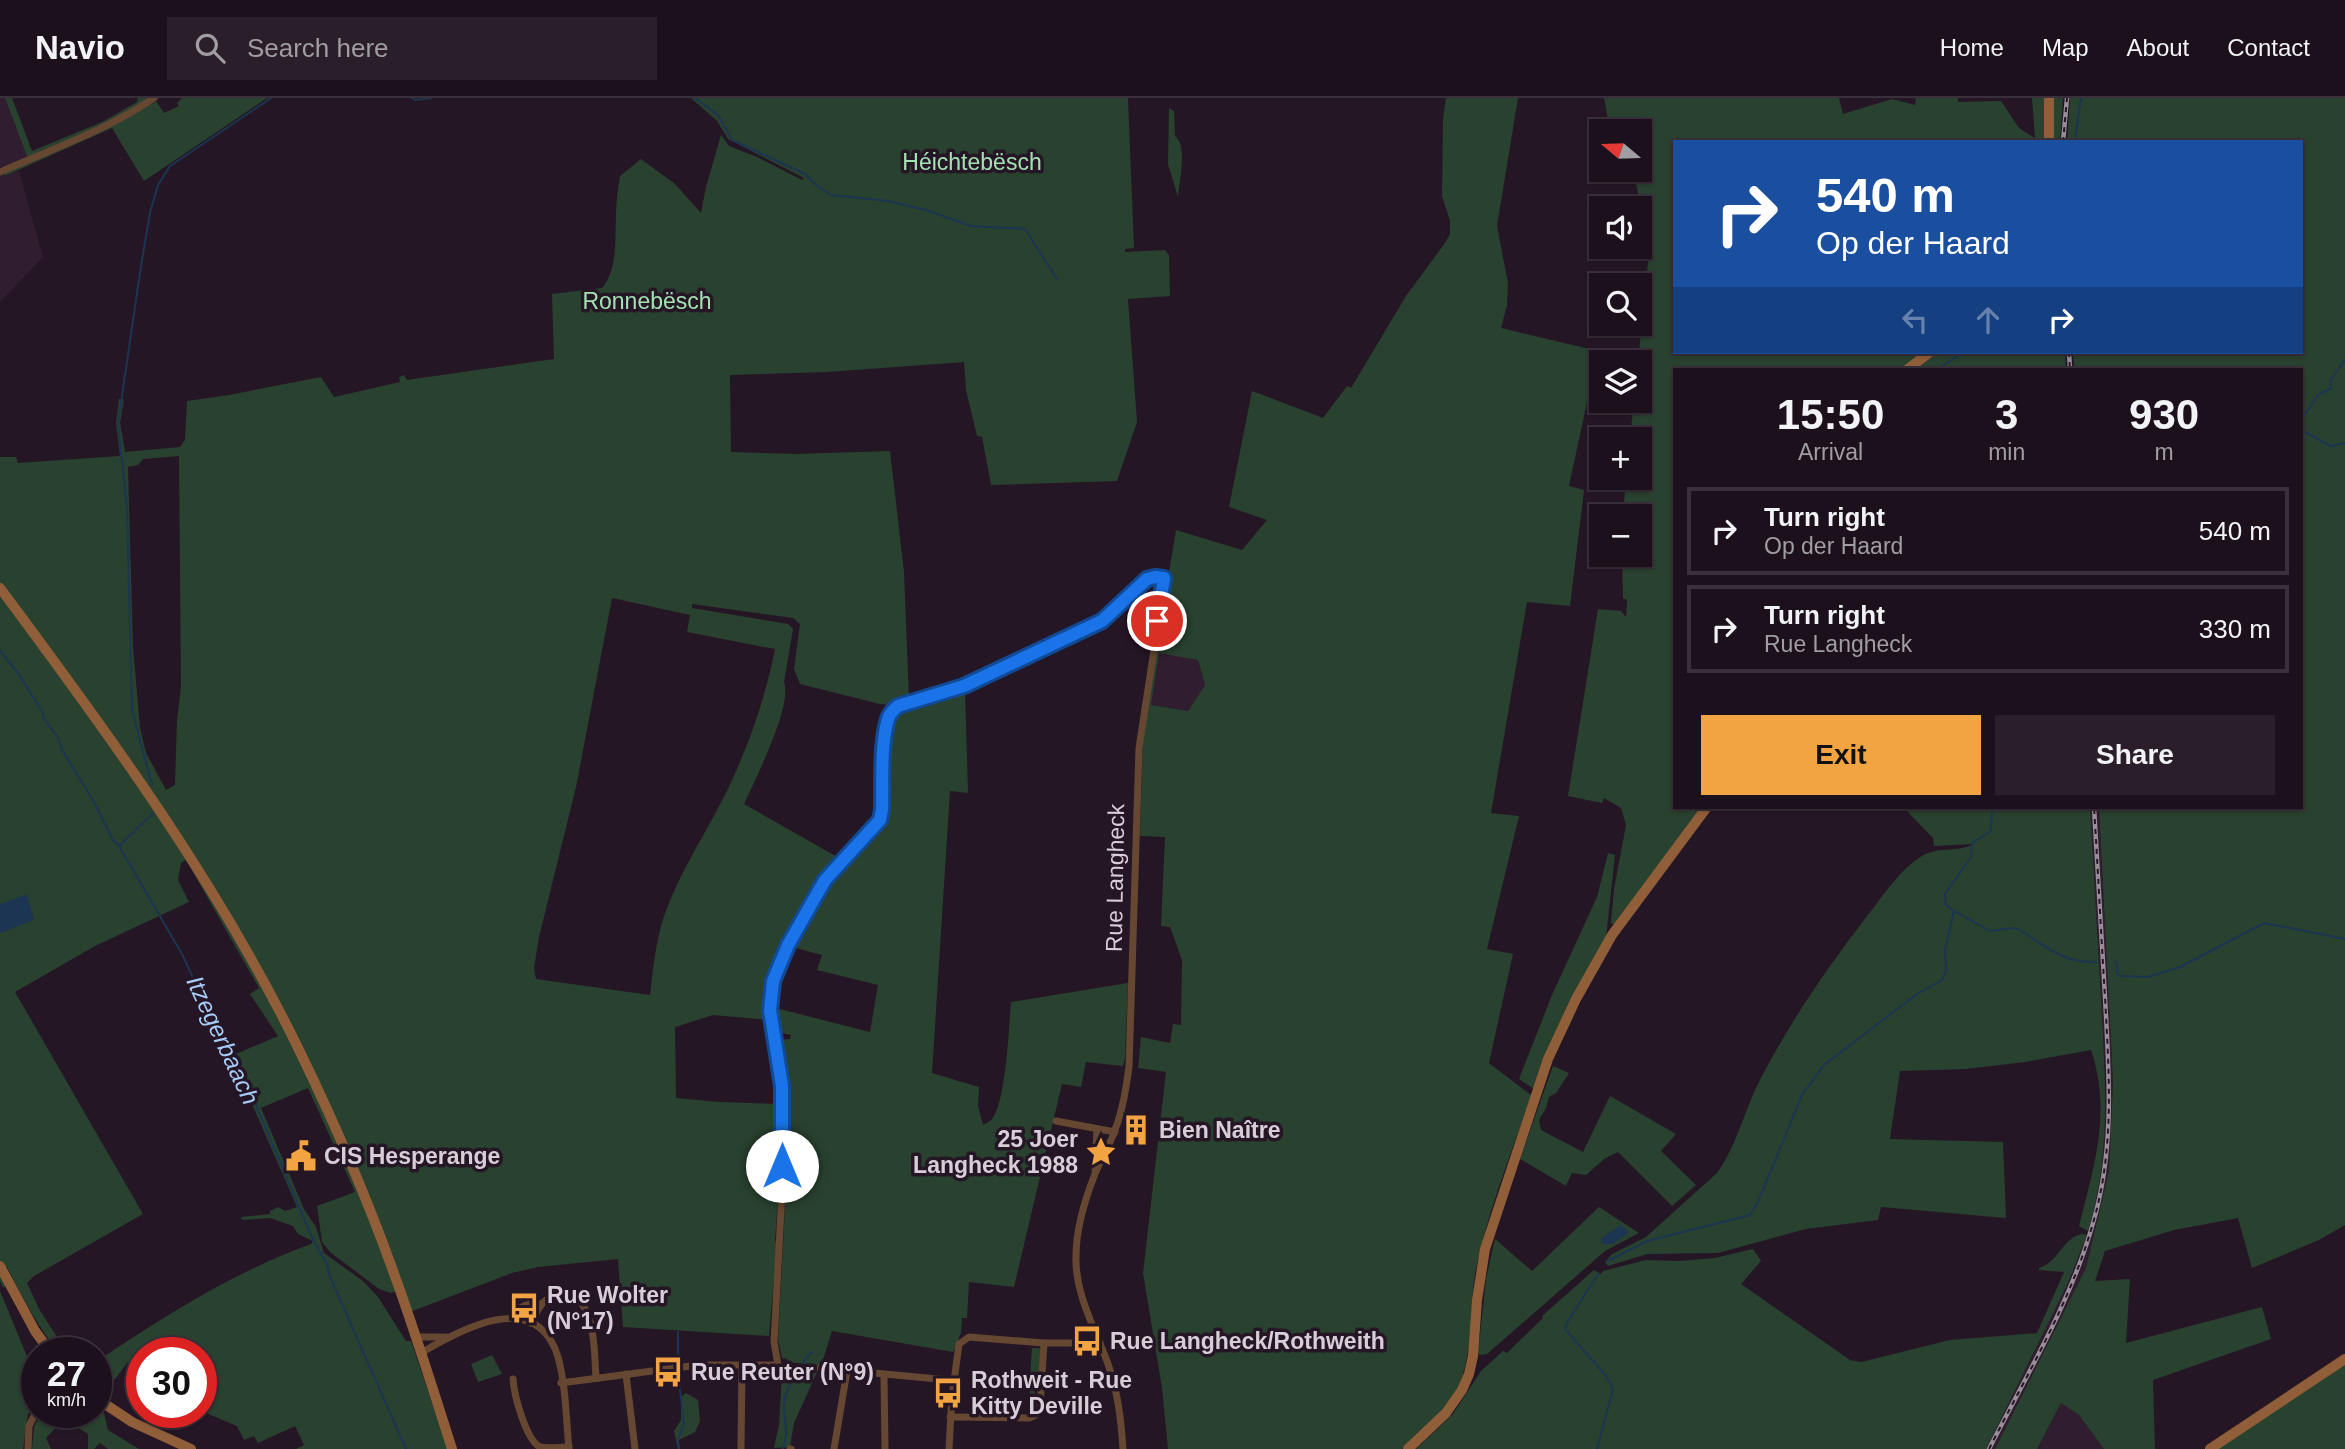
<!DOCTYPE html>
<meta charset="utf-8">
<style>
body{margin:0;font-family:Helvetica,sans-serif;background:#291e29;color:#f1f3f6;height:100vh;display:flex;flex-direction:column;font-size:26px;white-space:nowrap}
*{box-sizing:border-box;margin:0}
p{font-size:23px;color:#a09da3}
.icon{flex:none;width:38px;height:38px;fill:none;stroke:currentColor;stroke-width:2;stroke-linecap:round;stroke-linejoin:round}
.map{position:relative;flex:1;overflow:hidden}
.details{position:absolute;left:1673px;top:270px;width:630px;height:441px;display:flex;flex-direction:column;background:#1c101c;border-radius:0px;box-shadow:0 2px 5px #0004,0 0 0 2px #3a303b}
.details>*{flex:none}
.hud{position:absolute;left:1673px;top:42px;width:630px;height:214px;border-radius:0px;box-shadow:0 2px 5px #0004,0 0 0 2px #3a303b;background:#1a4fa0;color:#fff;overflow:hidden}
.needle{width:46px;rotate:289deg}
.tools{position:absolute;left:1589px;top:21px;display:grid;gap:14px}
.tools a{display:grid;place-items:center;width:63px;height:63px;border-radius:0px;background:#1c101c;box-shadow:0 2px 5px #0004,0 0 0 2px #3a303b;font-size:35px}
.speed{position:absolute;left:21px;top:1239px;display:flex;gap:14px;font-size:35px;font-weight:700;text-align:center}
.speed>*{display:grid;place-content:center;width:91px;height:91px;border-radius:50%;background:#1c101c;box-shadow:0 2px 5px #0004,0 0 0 2px #3a303b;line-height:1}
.speed small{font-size:18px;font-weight:400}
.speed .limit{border:10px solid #d22;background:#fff;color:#111}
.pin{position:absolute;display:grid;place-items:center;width:60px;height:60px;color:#fff;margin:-30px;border:4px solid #fff;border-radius:50%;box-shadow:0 2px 7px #0007}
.me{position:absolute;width:77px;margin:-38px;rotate:0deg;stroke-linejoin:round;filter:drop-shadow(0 0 5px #0008)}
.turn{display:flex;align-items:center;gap:24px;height:147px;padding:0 28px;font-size:32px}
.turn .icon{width:91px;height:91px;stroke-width:2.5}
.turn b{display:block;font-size:49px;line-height:60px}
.lanes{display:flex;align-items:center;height:66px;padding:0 28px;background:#0003;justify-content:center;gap:35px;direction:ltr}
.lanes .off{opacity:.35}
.eta{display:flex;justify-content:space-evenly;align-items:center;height:119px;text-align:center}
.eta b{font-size:42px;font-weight:800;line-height:49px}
.action{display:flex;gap:14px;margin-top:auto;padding:14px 28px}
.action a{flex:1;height:80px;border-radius:0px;background:#f3a442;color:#111;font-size:28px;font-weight:800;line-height:80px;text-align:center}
.action a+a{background:#291e29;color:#f1f3f6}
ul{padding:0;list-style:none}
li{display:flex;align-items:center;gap:21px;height:88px;margin:0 14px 10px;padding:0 14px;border:4px solid #3a303b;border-radius:0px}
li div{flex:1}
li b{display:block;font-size:26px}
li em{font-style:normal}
header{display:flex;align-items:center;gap:42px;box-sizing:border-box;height:98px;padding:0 35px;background:#1c101c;border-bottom:2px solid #3a303b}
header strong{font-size:33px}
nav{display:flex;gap:38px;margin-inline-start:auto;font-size:24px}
.search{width:490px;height:63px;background:#291e29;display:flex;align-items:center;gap:18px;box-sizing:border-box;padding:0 24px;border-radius:0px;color:#a09da3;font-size:26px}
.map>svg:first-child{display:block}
.built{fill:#301d30}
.green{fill:#29412f;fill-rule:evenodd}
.water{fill:#1b3552}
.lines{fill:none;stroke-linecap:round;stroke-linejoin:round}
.stream{stroke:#1b3552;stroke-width:2}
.street{stroke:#664731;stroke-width:7}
.secondary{stroke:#905f39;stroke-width:10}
.rail-casing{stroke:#998d99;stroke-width:4.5}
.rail{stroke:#251625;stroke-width:2;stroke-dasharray:5;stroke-linecap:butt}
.route-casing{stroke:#114b97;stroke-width:18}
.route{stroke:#1a73e8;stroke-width:12}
.labels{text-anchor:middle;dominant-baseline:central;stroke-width:7;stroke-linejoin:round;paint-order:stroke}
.park-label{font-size:23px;fill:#a3e1b1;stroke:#251625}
.street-label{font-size:23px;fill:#d8ced8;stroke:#251625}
.poi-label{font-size:23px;font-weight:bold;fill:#d8ced8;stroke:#251625;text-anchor:start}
.water-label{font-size:24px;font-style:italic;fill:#a7ccf8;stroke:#251625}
</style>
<header>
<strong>Navio</strong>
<div class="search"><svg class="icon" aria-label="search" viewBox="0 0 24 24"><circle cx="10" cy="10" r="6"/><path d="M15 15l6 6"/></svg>Search here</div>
<nav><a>Home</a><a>Map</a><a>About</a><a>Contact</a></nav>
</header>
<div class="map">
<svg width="2345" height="1351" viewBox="0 0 2345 1351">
<rect width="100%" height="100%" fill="#251625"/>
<g class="built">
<path d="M0 0H5L28 61 6 78 19 73 43 159 0 204Z"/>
<path d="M1159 554 1198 562 1205 587 1188 613 1151 607Z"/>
<path d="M2090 709H2099L2113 984 2109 1073 2086 1170 1995 1351H1986L2068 1185 2082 1151 2097 1100 2103 1054 2106 985Z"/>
<path d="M2061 1305 2079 1317 2104 1351H2037Z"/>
</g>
<g class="green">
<path d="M5 0H12L32 53 102 24 137 4 138 0H149L153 6 156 3 164 15 179 8 177 5 182 0H267L144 83 112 30 5 78 4 72 28 61Z"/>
<path d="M691 0H1128L1134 150 1125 151V154L1165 152 1169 157 1170 198 1128 201 1137 324 1117 383 991 387 982 339 977 338 966 292 964 264 827 274 730 277 731 354 795 356 890 353 904 474 909 602 891 607 880 606 800 586 794 571 800 526 793 520 692 506V510L788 526 793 531 784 584C793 607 755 682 744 706L839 760 821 782 783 852 769 922 713 917 675 929 676 1000 719 1004 780 1006 779 1085 775 1143 777 1146 769 1238 623 1229 618 1161 538 1169 512 1175 410 1214 402 1191 391 1195 379 1191 330 1154 322 1144 317 1108 355 1094 308 990 261 1010 304 1111 316 1129 324 1155 363 1183 378 1199 406 1243H411L448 1351H296L304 1347 295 1328 258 1345 254 1338 244 1342 237 1328 201 1313V1255H142V1266L139 1268 128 1264 105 1294H97L96 1264C164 1218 234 1174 311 1146L313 1143 298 1136 293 1128 270 1120 242 1122 241 1119 270 1116V1113L278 1109 285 1113 297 1109 231 958 278 938 250 896 259 890 186 762 181 765 178 782 189 804 95 848 15 894 143 1116 34 1178 27 1185 39 1211 67 1255H59C38 1229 22 1199 7 1169L2 1172 6 1188 3 1190 0 1183V359H16L18 365 120 358 116 325 119 301H124L120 325 125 354 180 349 185 342 187 303 229 297 321 279 334 299 400 284 399 279 404 277 407 282 554 261 552 196 602 190C618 171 615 141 616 116 616 104 618 91 620 78L641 61 675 86 701 115 706 89 721 37 729 48 757 59 802 82 804 80 728 41 717 23ZM179 358 181 589 177 622 175 687 166 692 146 655 140 630 133 549 128 369 138 367 143 361ZM612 500 690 517 687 534 775 551C765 601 749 647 727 693 706 735 680 773 664 818 656 843 653 870 650 897L536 881 534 870 539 839 576 689Z"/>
<path d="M1446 0H1518L1497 128 1508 185 1507 207 1501 230 1598 253 1569 388 1584 392 1570 508 1527 504 1491 715 1519 718 1487 851 1513 856 1489 965 1531 997C1512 1054 1488 1112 1476 1171 1468 1211 1475 1255 1457 1292 1445 1316 1420 1334 1402 1351H1168L1162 1290 1143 1175 1166 974 1138 970 1141 939 1170 945 1173 926 1181 927 1182 862 1170 829 1161 828 1165 739 1140 738 1143 630 1176 432 1242 452 1267 422 1229 409 1252 293 1323 320 1347 288 1351 290 1406 198 1445 145 1450 136V123L1442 98 1443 21ZM1159 555 1198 562 1205 587 1188 613 1151 607Z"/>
<path d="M1604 0H1839L1843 16 1892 1 1915 7 1916 0H1958V4L2001 3 2019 30 2035 40 2032 0H2046V44H1675V254H2065L2066 271H1675V709H1703L1614 827 1611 825 1614 791 1626 727 1621 710 1604 700 1602 705 1568 698 1598 511 1621 513 1626 519 1627 502 1623 500 1622 457H1640V418H1623L1626 380H1640V341H1630L1634 303H1640V264H1638L1652 125 1644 122 1633 72H1640V33H1610Z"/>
<path d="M2052 0H2063L2060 44H2052Z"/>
<path d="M2070 0H2345V1127L2319 1142 2252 1170 2238 1120 2174 1132 2105 1153 2095 1183 2130 1181 2126 1245 2262 1209 2271 1241 2153 1282 2155 1351H2104L2079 1317 2061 1305 2037 1351H1995L2086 1170 2109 1073 2113 984 2099 709H2301V271H2074L2073 254H2301V44H2067Z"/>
<path d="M1169 10 1174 13 1175 38C1188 48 1179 84 1178 99L1168 66Z"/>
<path d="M965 591 968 695 950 693 932 975 979 989 978 1008 983 1027C985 1026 991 1023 992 1021 1006 1004 1009 928 1011 904L1128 885 1125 960 1123 968 1086 964 1081 989 1062 986 1014 1189 969 1184 967 1220H962L961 1235 953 1254 832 1233 821 1268 787 1264V1261L782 1260 778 1242C782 1142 794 1040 779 942L790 941 791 937 777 934 772 909 870 934 878 887 817 872 822 857 789 848 830 777 878 726 890 622 895 613Z"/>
<path d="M1903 709H2090C2094 773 2097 836 2101 900 2105 977 2112 1057 2088 1133L2079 1128C2094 1067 2112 1015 2091 952L2025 964 1966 971 1900 973 1890 1041 2003 1044 2006 1120 1881 1109 1878 1122 1806 1131 1718 1155 1647 1156 1608 1168 1605 1164 1612 1156 1646 1139 1717 1075C1736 1049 1743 1017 1757 988 1788 926 1829 867 1871 813 1886 793 1901 771 1922 758 1938 748 1957 755 1974 746L1934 748 1933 740Z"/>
<path d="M1608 755 1615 757 1606 840 1534 991 1519 981 1552 897 1597 799Z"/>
<path d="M1553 968 1569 975 1556 995 1549 999 1546 1010 1539 1022 1541 1032 1583 1054 1610 998 1676 1036 1661 1053 1696 1087 1672 1108 1618 1054 1604 1061 1586 1077 1572 1075 1566 1088 1520 1061Z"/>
<path d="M1599 1109 1639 1135 1605 1153 1487 1256 1481 1257 1478 1256 1486 1181 1495 1141 1532 1173Z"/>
<path d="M2082 1136 2087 1137 2068 1185 1986 1351H1416L1453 1316 1481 1273 1503 1253 1507 1255 1543 1220 1542 1218 1594 1172 1601 1176 1603 1173 1646 1162 1679 1163 1715 1160 1753 1151 1761 1163 1741 1186 1850 1262 1861 1264 1950 1242 2037 1235 2064 1174 2039 1172V1170C2059 1164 2062 1140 2082 1136Z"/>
<path d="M0 1193 31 1268 37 1275V1304L28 1316 23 1351H0Z"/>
<path d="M1032 1250H1039L1041 1253 1039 1293H1035L1034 1307 1038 1308 1034 1315 1028 1317 1030 1288 1013 1286 1012 1277 1030 1278Z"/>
<path d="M492 1257 502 1276 478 1284 471 1266Z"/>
<path d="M2345 1265V1351H2216Z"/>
<path d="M799 1268 818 1272 794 1325 790 1349 774 1350 779 1327 782 1275 786 1270Z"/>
<path d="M686 1295 698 1302 700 1323 695 1334 679 1342 680 1351H678L674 1333 681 1322V1299Z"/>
<path d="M96 1311 104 1315 108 1332 139 1351H108L100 1345 94 1351H88V1336L64 1321 46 1340 51 1351H32L34 1329 41 1314H96Z"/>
</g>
<g class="water">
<path d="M27 796 34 822 0 835V806Z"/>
<path d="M1621 1127 1628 1133 1627 1136 1612 1146H1602L1601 1140Z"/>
</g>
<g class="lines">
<g class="stream">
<path d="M412 0 415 2 431 0"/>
<path d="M695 0 718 17 732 42 805 76 816 87 831 97 888 103 926 112 971 128 1025 131 1057 181"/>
<path d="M2075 41 2081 0"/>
<path d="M1938 271 1964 254"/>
<path d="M2301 323 2318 297 2331 290 2330 283 2345 262"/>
<path d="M2301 332 2331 348 2345 345"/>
<path d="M0 553 18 575 43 615 44 621 58 639 61 650 94 704 113 742 119 748 182 856 201 897 206 900 247 986 313 1142 327 1166 330 1179 406 1351"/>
<path d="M152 687 132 612 127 410 118 325 141 168 150 115 158 87 170 68 271 0"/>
<path d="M119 748 153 715"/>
<path d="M1954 813 1990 833 2013 830 2018 831C2046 848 2061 865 2096 864"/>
<path d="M2115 863 2117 866V875L2120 878 2148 879 2180 869 2264 825 2345 841"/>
<path d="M1608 1163 1647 1143 1750 1117 1758 1104 1802 997 1824 967 1917 896 1942 882 1946 873 1945 852 1954 813 1946 807 1945 796 1971 759 1972 745 1991 733 1992 709"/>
<path d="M678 1264V1234"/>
<path d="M678 1275 684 1326 677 1344 679 1351"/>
<path d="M783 1351C789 1333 784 1325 784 1307 785 1290 801 1265 812 1254"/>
<path d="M1597 1351 1613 1291 1607 1279 1565 1231 1568 1223 1598 1176"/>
</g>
<g class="street">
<path d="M0 74C52 51 107 32 154 0"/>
<path d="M1056 1023 1115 1034"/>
<path d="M1095 1072 1097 1031"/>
<path d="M511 1220C518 1209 528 1204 541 1206"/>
<path d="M531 1225C538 1211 544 1197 561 1196 597 1195 594 1255 596 1280"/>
<path d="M415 1239H447"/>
<path d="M421 1255C461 1231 537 1189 558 1259 566 1288 566 1321 569 1351"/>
<path d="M820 1270 949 1282"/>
<path d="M626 1276 635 1351"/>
<path d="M884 1277 885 1351"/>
<path d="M513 1281C514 1297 526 1342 540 1349 548 1351 560 1349 569 1349"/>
<path d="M561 1285 698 1267H778L774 1244 782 1094V988L770 912 771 894 782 859 825 782 880 722 882 712C883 683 880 649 888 621 890 615 893 612 898 608L964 588 1102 523 1147 481 1155 479 1165 480 1139 650 1129 969C1126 990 1123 1011 1115 1032 1110 1047 1101 1061 1095 1076 1085 1101 1076 1132 1076 1159 1075 1197 1096 1232 1108 1266 1118 1294 1121 1322 1123 1351"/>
<path d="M950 1319 1029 1320 1036 1317 1040 1309 1044 1245"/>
<path d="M28 1351 29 1328 37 1312"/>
<path d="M741 1351 742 1267"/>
<path d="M790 1351H791"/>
<path d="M834 1351 847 1273"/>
<path d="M949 1351 952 1298 959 1246 969 1239 1044 1245H1100"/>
</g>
<g class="secondary">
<path d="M2049 44V0"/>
<path d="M1908 271 1930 254"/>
<path d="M0 490C111 639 220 788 301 956 335 1026 366 1098 392 1170 414 1230 433 1291 452 1351"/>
<path d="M0 1168 35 1233 51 1255"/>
<path d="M96 1300 132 1324 191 1351"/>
<path d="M1408 1351 1446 1315 1462 1292 1469 1276 1473 1258 1477 1202 1485 1151 1548 961 1576 901 1612 837 1707 709"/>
<path d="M2210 1351 2345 1261"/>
</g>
<g class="rail-casing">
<g id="rail">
<path d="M2063 44 2067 0"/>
<path d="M2069 254 2070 271"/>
<path d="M1989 1351C2026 1278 2071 1204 2093 1125 2115 1051 2109 975 2105 899 2101 836 2098 772 2094 709"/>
</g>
</g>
<use href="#rail" class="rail"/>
</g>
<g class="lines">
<g class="route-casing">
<path id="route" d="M782 1068V988L770 912 773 883 788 847 825 782 880 722 882 712C883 683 880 649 888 621 890 615 893 612 898 608L964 588 1102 523 1147 481 1155 479 1164 480 1157 523"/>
</g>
<use href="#route" class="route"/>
</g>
<defs>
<g id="building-bare" transform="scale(2.415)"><path d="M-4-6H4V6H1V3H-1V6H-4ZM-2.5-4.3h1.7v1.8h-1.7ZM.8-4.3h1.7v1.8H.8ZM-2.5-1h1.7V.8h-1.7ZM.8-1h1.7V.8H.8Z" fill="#f3a442" stroke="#251625" stroke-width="2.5" paint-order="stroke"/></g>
<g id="sight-bare" transform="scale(2.415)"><path d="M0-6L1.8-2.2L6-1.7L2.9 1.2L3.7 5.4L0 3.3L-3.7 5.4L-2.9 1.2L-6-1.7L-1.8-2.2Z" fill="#f3a442" stroke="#251625" stroke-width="2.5" paint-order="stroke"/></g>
<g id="civic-bare" transform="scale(2.415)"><path d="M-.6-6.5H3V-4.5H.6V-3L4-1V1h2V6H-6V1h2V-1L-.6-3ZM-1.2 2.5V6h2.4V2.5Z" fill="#f3a442" stroke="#251625" stroke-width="2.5" paint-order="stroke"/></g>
<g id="bus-bare" transform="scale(2.415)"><path d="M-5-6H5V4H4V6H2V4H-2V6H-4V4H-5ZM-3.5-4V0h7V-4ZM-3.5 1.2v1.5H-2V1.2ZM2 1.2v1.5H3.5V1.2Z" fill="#f3a442" stroke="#251625" stroke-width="2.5" paint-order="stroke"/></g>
</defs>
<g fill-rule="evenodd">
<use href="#building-bare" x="1136" y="1032"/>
<use href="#sight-bare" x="1101" y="1054"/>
<use href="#civic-bare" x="301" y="1058"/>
<use href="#bus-bare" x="524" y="1210"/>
<use href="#bus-bare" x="1087" y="1243"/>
<use href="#bus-bare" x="668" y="1274"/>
<use href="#bus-bare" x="948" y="1295"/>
</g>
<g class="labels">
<g class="park-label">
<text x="972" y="64">Héichtebësch</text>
<text x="647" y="203">Ronnebësch</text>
</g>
<g class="street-label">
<text transform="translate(1115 780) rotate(-89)">Rue Langheck</text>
</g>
<g class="poi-label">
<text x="1159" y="1032">Bien Naître</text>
<text x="1078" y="1041" text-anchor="end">25 Joer<tspan x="1078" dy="26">Langheck 1988</tspan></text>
<text x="324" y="1058">CIS Hesperange</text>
<text x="547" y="1197">Rue Wolter<tspan x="547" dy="26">(N°17)</tspan></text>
<text x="1110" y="1243">Rue Langheck/Rothweith</text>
<text x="691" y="1274">Rue Reuter (N°9)</text>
<text x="971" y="1282">Rothweit - Rue<tspan x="971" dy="26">Kitty Deville</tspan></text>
</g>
<g class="water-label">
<text transform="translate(223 942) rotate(65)">Itzegerbaach</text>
</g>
</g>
</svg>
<div class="tools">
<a><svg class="needle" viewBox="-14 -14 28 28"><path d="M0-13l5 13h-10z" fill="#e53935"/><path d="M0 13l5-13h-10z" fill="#a09da3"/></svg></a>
<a><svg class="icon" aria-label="sound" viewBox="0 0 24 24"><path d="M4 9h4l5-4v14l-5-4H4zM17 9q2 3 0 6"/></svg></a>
<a><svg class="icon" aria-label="search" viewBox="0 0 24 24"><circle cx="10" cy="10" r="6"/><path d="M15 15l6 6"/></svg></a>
<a><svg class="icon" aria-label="layers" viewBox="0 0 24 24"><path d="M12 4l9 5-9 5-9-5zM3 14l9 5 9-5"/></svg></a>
<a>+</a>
<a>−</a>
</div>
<div class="speed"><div>27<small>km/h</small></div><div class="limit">30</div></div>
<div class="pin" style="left:1157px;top:523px;background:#d93025"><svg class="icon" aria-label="arrive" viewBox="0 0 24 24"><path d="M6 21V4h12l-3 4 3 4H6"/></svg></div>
<svg class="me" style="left:782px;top:1068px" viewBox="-20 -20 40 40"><circle r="19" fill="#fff"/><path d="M0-13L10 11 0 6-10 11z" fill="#1a73e8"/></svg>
<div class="hud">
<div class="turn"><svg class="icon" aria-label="right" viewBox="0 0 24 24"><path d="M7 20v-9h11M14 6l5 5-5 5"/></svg><div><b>540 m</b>Op der Haard</div></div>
<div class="lanes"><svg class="icon off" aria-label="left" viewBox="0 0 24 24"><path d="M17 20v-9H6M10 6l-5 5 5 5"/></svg><svg class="icon off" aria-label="ahead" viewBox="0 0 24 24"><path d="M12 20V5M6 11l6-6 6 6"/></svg><svg class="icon" aria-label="right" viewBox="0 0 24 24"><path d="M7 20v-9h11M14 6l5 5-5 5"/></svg></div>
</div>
<section class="details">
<div class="eta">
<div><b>15:50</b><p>Arrival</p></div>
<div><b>3</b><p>min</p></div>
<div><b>930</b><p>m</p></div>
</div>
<ul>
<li><svg class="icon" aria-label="right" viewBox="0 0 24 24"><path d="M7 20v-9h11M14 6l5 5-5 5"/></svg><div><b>Turn right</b><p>Op der Haard</p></div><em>540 m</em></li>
<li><svg class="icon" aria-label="right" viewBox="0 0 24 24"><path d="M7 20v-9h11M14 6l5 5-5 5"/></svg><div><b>Turn right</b><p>Rue Langheck</p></div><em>330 m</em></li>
</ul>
<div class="action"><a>Exit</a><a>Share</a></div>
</section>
</div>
